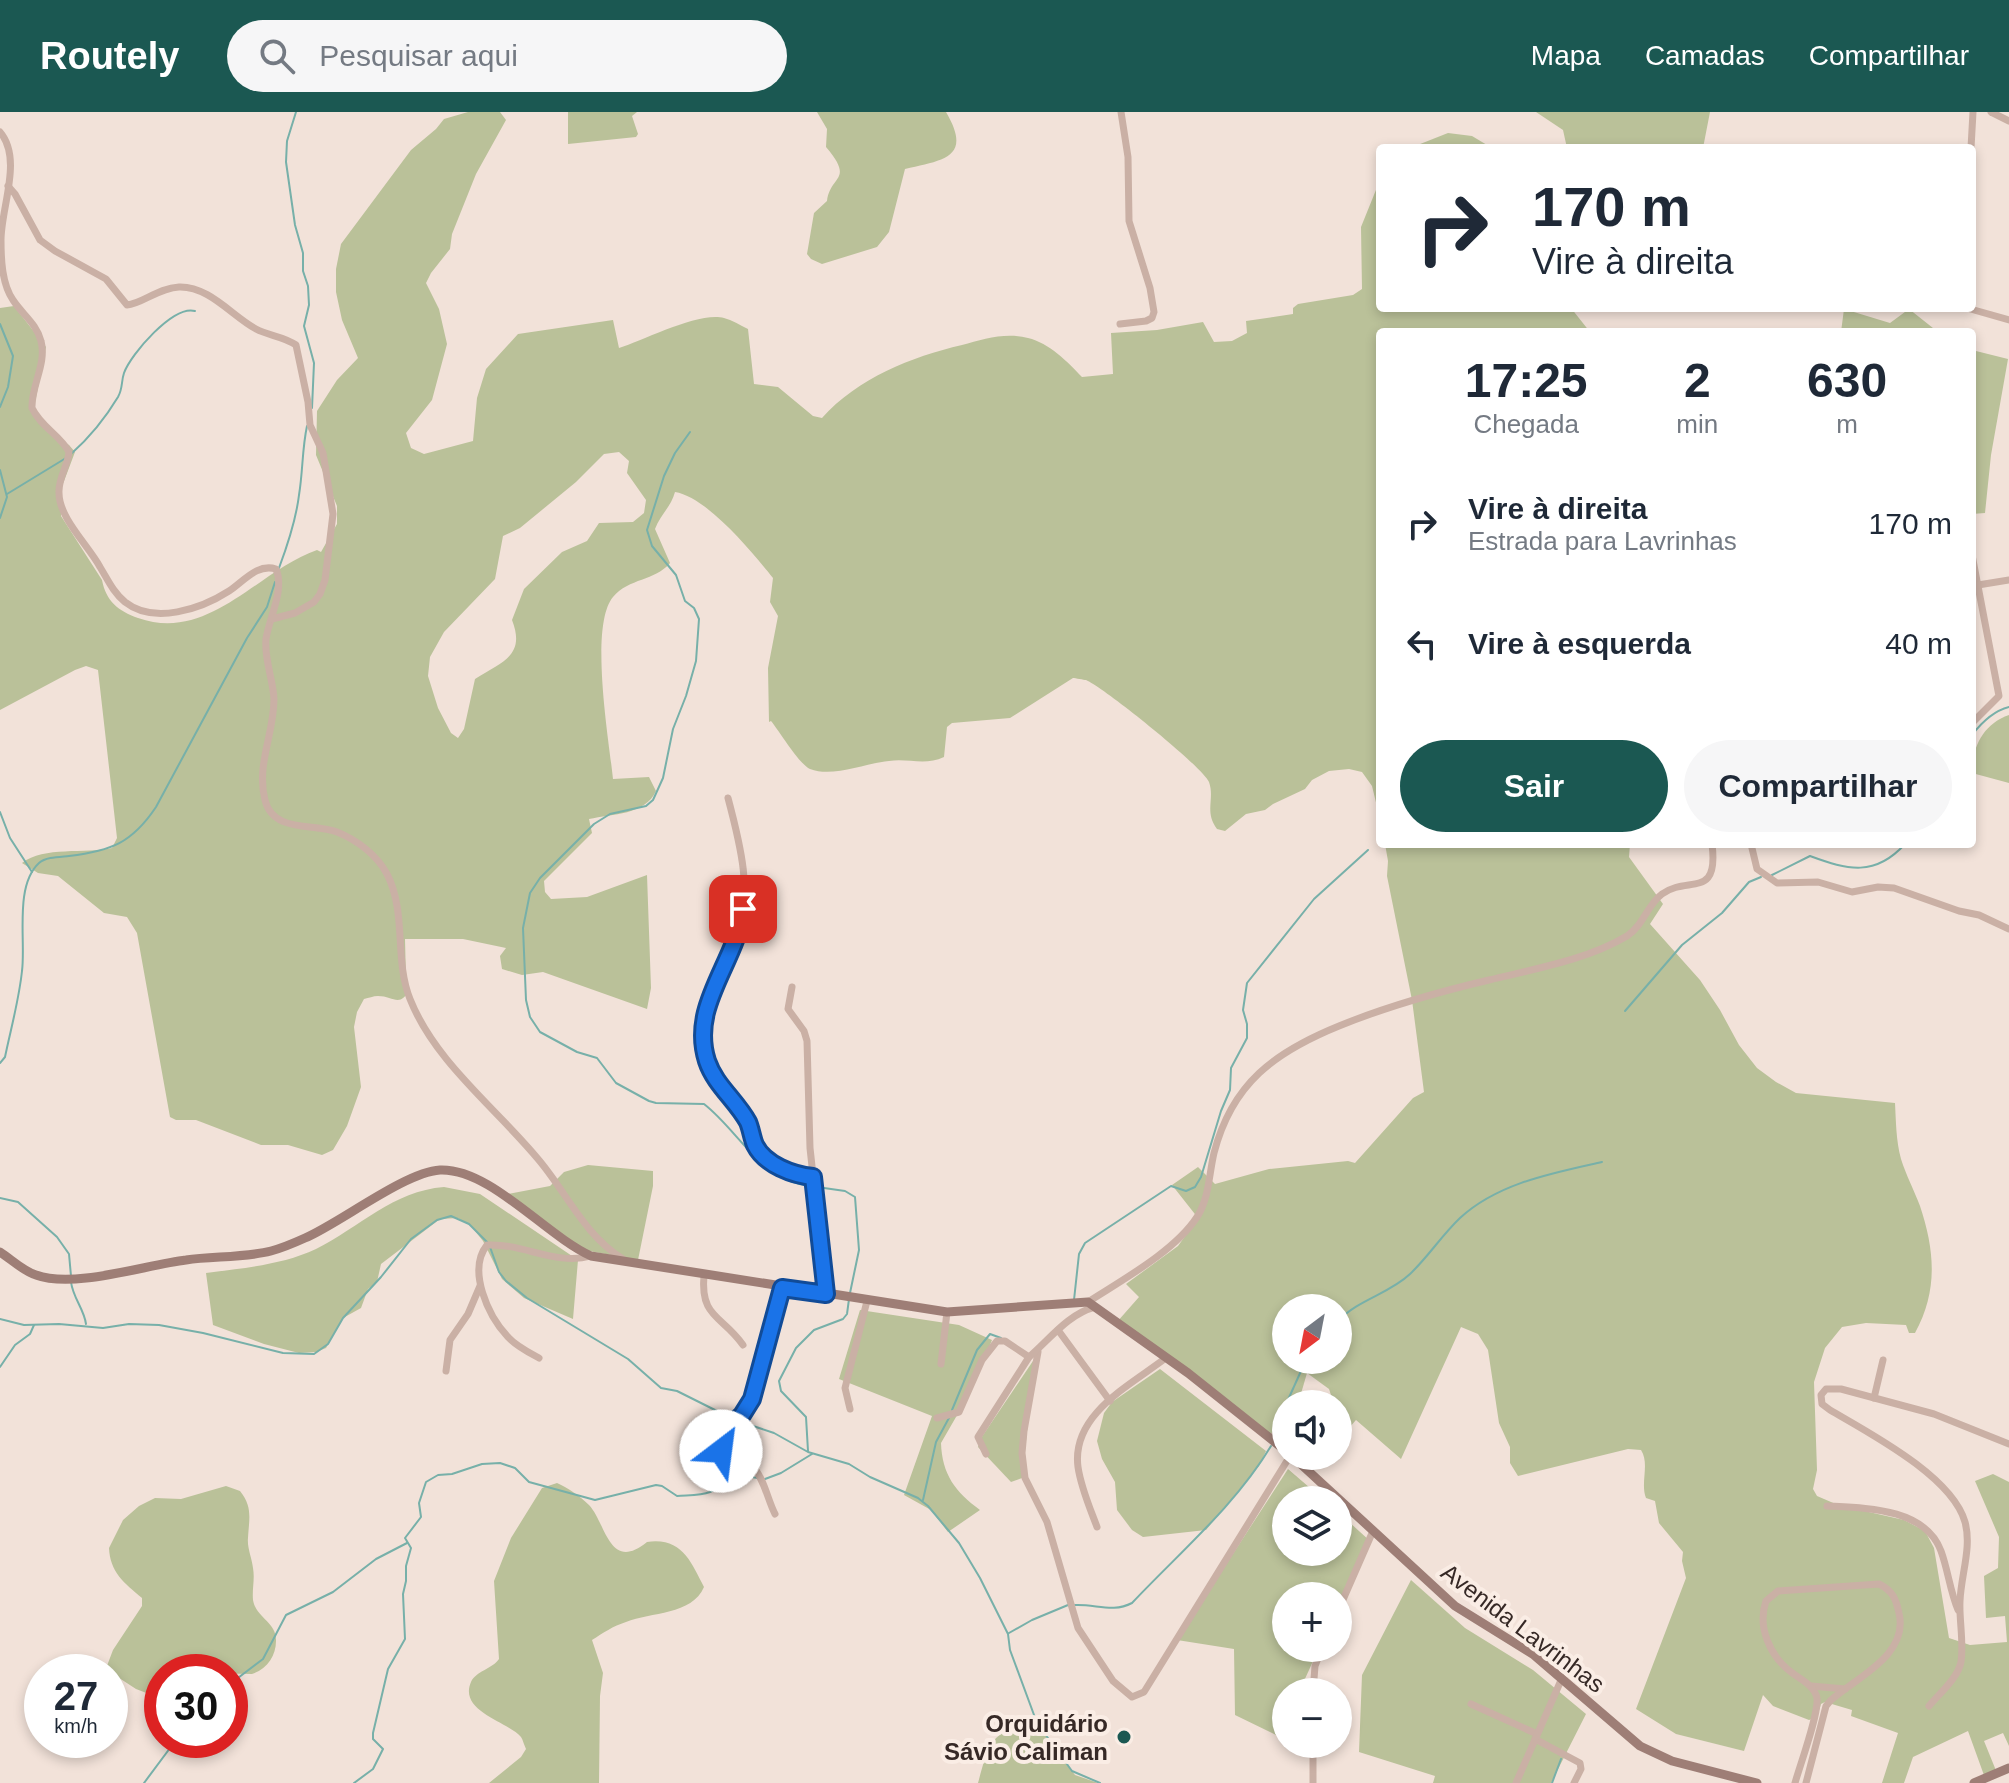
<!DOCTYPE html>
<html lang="pt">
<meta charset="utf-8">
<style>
body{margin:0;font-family:Helvetica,sans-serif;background:#f6f6f7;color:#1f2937;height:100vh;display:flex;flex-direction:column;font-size:30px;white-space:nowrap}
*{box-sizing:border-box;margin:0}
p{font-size:26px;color:#747a83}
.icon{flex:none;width:44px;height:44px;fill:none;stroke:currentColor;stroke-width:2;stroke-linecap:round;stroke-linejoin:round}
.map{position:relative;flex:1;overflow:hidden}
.drawer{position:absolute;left:1376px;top:216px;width:600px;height:520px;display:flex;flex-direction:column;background:#fff;border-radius:8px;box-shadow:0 4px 12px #0003}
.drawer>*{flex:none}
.top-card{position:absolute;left:1376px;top:32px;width:600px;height:168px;border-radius:8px;box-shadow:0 4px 12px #0003;background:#fff;color:#1f2937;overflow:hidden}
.needle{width:52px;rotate:212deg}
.fabs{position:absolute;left:1272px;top:1182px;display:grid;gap:16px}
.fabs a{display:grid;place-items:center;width:80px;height:80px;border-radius:50%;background:#fff;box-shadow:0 4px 12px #0003;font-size:40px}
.speed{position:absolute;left:24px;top:1542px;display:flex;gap:16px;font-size:40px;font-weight:700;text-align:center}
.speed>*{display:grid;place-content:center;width:104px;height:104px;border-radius:50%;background:#fff;box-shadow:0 4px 12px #0003;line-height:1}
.speed small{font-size:20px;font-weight:400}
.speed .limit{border:12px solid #d22;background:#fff;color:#111}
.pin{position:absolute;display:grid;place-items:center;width:68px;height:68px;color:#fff;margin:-34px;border-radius:16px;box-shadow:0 4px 12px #0006}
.me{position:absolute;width:88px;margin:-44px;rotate:30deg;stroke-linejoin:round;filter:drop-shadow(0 0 6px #0008)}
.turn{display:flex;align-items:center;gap:28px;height:168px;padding:0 24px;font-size:36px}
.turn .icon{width:104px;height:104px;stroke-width:2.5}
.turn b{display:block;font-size:56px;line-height:68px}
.eta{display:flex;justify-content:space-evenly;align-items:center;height:136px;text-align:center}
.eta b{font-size:48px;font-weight:800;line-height:56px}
.primary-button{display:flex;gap:16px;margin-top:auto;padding:16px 24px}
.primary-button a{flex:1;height:92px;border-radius:48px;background:#1b5852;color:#fff;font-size:32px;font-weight:800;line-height:92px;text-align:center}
.primary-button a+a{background:#f6f6f7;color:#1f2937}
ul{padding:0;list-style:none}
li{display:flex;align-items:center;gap:24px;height:120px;padding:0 24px}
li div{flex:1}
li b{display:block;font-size:30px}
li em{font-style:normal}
header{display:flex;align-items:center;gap:48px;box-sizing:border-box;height:112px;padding:0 40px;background:#1b5852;color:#fff}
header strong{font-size:38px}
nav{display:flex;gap:44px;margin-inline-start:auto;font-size:28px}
.search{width:560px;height:72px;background:#f6f6f7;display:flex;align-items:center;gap:20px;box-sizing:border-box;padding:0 28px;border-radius:44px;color:#747a83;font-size:30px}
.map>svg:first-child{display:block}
.green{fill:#bac199;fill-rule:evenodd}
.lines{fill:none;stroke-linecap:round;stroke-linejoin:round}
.stream{stroke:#77b0a9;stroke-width:2}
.street{stroke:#cab0a5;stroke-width:7}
.secondary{stroke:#9e7e76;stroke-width:9}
.route-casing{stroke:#114b97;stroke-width:20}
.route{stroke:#1a73e8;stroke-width:14}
.poi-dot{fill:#1b5852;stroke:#faede5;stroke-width:3}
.labels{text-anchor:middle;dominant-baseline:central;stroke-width:8;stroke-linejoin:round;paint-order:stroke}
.street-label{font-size:24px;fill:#362926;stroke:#faede5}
.poi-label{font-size:24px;font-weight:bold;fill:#362926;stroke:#faede5;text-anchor:end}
</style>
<header>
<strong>Routely</strong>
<div class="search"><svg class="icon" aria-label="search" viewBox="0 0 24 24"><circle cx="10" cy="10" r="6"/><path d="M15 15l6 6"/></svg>Pesquisar aqui</div>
<nav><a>Mapa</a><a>Camadas</a><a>Compartilhar</a></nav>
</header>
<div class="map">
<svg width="2009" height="1671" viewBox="0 0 2009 1671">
<rect width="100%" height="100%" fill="#f2e2d9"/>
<g class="green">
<path d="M468 0H500L506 8 476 62 452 122 450 137 431 161 426 171 439 197 447 232 432 288 406 321 411 336 424 342 473 329 477 286 486 257 518 222 613 208 619 236C644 228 700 199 724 206 732 208 740 213 748 217L754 272 778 275 813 304 822 306C858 266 911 245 962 233 983 227 1006 220 1028 226 1049 231 1068 250 1082 265L1113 262 1111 221 1157 218 1203 210 1214 230 1232 229 1247 221 1246 209 1293 202V196L1298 192 1353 183 1362 177 1361 115 1380 68V196H1571L1590 220H1380V707L1372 674 1362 660 1349 657 1329 659 1312 668 1305 677 1273 692 1265 698 1246 702 1225 719 1217 717C1204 700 1215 687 1209 670 1202 654 1103 575 1086 568 1084 568 1075 566 1073 566L1010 606 952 611 947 615 944 645C925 654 908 646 889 649 865 651 833 666 810 657 799 652 780 620 771 609L769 610 768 556 778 504 770 490 773 466C752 440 707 385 675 380 671 395 660 403 655 417L670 451C655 469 629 466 613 485 589 514 609 628 613 667L649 665 656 679C645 703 612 702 589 707L592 721 544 769 545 780 551 787 587 785 647 763 651 876 647 897 543 860 522 863 502 857 500 844 506 836 463 827H405L406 869 409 878C400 896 393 884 378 884 373 884 369 886 364 887L357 900 354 915 361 975 347 1014 333 1038 322 1043 288 1033H261L196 1008H176L170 1005 137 821 127 805 104 801 58 764 38 761 22 751C44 734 85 742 112 736L117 726 98 558 86 554 75 558 0 598V196L14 194 46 235 33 301 51 321 69 333 75 340 61 377V404L102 468C106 489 118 499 138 506 209 531 257 459 317 438L321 440 337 412V394L316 343 317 299 337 268 358 246 342 208 336 180V157L341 132 411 38 436 17 444 7ZM619 340 629 349 627 361 646 388 644 401 633 410 599 411 587 429 562 440 524 477 512 508C526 544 502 550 475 567L464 617 458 626 451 621 438 596 428 564 430 545 444 520 495 467 503 424 520 416 576 370 604 342Z"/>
<path d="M568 0H637L632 4 638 22 636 25 568 32Z"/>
<path d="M817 0H946C973 46 943 48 905 57L889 120 877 135 822 152 811 147 807 142 814 101 827 89C830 63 855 69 826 35L827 17Z"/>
<path d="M1536 0H1710L1703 36H1567L1563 18Z"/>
<path d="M1448 21 1472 24 1492 36H1410Z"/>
<path d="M1844 197 1890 211 1909 197 1938 220H1841Z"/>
<path d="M1972 238 2008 247 1991 343 1985 401 1972 402Z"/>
<path d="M2009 603V671L1972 661C1972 635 1983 612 2009 603Z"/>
<path d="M1385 732H1630L1629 745 1663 792 1650 812 1700 868 1720 898 1739 933 1757 956 1776 970 1796 981 1895 991C1896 1010 1896 1028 1901 1047 1906 1063 1914 1078 1920 1094 1935 1139 1938 1179 1915 1221H1909L1906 1213 1866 1211 1842 1215 1825 1236 1814 1270 1817 1358 1813 1377 1817 1384 1838 1393 1904 1408 1925 1419 1934 1436 1949 1526 1970 1533 2007 1530 2005 1504 1986 1506 1984 1464 1998 1456 1999 1425 1975 1369 1993 1362 2009 1370V1634L2003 1621 1984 1629 1997 1661 1985 1666 1968 1619 1913 1645 1904 1671H1882L1898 1621 1851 1604 1852 1598 1825 1590 1821 1592 1817 1605 1809 1608 1773 1594 1763 1583 1744 1639 1676 1622 1636 1597 1686 1466 1682 1449 1683 1440 1659 1411 1655 1389 1646 1386C1640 1371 1650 1352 1641 1338L1628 1337 1518 1364 1510 1351V1335L1499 1311 1488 1238 1478 1222 1461 1215 1401 1347 1356 1308 1349 1316 1338 1309V1292H1334L1329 1277 1307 1261 1298 1292H1286V1321L1278 1333 1117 1210 1139 1185 1126 1172 1178 1134 1198 1106 1172 1073 1198 1055 1215 1072 1269 1057 1348 1049 1355 1051 1413 986 1424 980 1412 888 1387 764 1388 749ZM1286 1196H1338V1248H1286Z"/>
<path d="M588 1053 653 1059V1074L638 1148 584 1138 508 1082 550 1074 564 1060Z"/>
<path d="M444 1075 480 1082 578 1148 573 1207 524 1186 502 1167 483 1129 471 1114 458 1106 440 1107 381 1152 377 1170 368 1177 361 1196 343 1206 326 1236 316 1240 299 1241 264 1232 213 1213 206 1161C243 1156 282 1153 316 1137 360 1115 393 1079 444 1075Z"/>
<path d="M860 1198 959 1213 992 1228 971 1279 941 1331C942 1362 955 1380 980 1398L948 1420 931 1398 904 1383 932 1304 839 1267Z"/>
<path d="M1035 1246 1022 1366 1011 1370 978 1335 981 1326Z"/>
<path d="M1160 1257 1266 1339 1259 1354 1206 1418 1143 1425 1132 1418 1117 1398 1115 1370 1102 1347 1097 1329 1104 1301 1112 1290Z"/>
<path d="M1288 1357 1324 1388H1286V1440H1338V1400L1370 1429 1338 1496V1484H1286V1536H1319L1299 1580H1286V1607L1278 1624 1235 1603 1234 1537 1177 1528Z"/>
<path d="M557 1371C568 1376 580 1384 589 1393 606 1411 609 1461 647 1430 682 1425 691 1450 704 1475 692 1503 651 1500 626 1510 613 1514 603 1521 592 1528L603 1561 600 1584 599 1671H489L521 1645 526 1637C524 1633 523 1628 521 1625 509 1610 458 1600 471 1570 476 1559 492 1557 499 1547L494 1469 511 1426 542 1376Z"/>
<path d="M226 1374 240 1379C253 1395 249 1407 248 1426 247 1436 252 1446 253 1456 255 1467 252 1477 253 1488 256 1506 277 1510 276 1529 276 1544 267 1557 252 1562L162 1560V1587L136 1577 110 1560 105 1559 113 1538 142 1494V1486C124 1471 110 1460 109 1436L123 1408 139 1394 155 1386 181 1387Z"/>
<path d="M1411 1468 1465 1516 1533 1558 1586 1602 1551 1671H1433L1435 1664 1359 1640 1362 1563Z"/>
<path d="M1032 1606 1075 1663 1098 1671H978C990 1627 990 1624 1032 1606Z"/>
</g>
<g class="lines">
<g class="stream">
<path d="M296 0 287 29 286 50 295 113 303 141V159L308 174 309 193 304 214 314 251 312 296"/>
<path d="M0 212 13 244 8 275 0 295"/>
<path d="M690 320 675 341 664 364 647 418 652 434 676 463 685 489 694 496 699 507 696 549 686 584 673 617 663 666 653 688 646 694 610 702 594 712 540 766 530 781 523 816 526 888 530 905 540 920 577 940 597 946 616 971 649 989 656 991 704 992C740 1020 760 1069 811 1074"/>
<path d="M71 342C89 326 106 305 118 285 123 276 121 270 124 261 131 242 173 193 195 199"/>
<path d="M0 358 7 385 0 406"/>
<path d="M7 382 66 346"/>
<path d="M279 456C288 432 296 408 299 383 303 359 302 337 307 314"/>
<path d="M1972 623C1982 610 1993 599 2009 595"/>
<path d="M0 700 10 726 32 760"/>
<path d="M1772 763 1810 744C1848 758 1875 765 1905 732"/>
<path d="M1625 899 1682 833 1722 801 1749 770 1761 765"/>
<path d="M0 951 5 945C11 916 19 888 22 859 26 829 14 774 39 751 46 745 59 745 69 744 111 739 132 731 156 695L247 526 267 495 275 470"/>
<path d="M817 1075 845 1079 855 1085 859 1138 850 1181"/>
<path d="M0 1086 18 1090 57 1125 69 1142 71 1164"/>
<path d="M490 1135 499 1160 506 1169 527 1186 628 1247 661 1276 677 1279 733 1307"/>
<path d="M71 1170C73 1186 84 1197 86 1212"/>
<path d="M1074 1188 1079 1142 1085 1131 1171 1074 1186 1079 1195 1075 1201 1065 1221 999 1230 978 1231 956 1247 926V912L1243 898 1247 871 1314 787 1368 738"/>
<path d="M0 1207 24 1213 59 1212 103 1216 129 1212 159 1213 203 1221 283 1241 314 1242 328 1232 343 1206 381 1165 411 1127 437 1108 451 1104 469 1112 487 1130"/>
<path d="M1338 1209C1359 1187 1389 1182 1410 1162 1428 1145 1442 1123 1460 1106 1498 1071 1553 1061 1602 1050"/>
<path d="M0 1255 15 1233 30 1222 34 1213"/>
<path d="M1287 1290 1306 1248"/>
<path d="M952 1298 977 1238 990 1222 1001 1226"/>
<path d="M738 1309 774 1321 808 1340 849 1352 870 1365 918 1386 928 1394 959 1431 980 1466 1008 1522 1010 1538 1037 1611 1072 1659 1100 1671"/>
<path d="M1279 1313 1286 1293"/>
<path d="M808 1339 806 1305 781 1279 779 1269 796 1236 814 1218 843 1207 847 1202 849 1187"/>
<path d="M765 1367 781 1361 812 1342"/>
<path d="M923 1388 936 1330 950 1304"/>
<path d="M1075 1493C1096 1492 1113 1501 1132 1491 1179 1441 1235 1394 1271 1334"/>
<path d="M1009 1521 1032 1508 1068 1493"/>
<path d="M230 1572 263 1547 286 1503 333 1480 376 1447 407 1431"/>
<path d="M144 1671 176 1628"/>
<path d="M354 1671 373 1657 383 1637 373 1627V1621L388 1557 405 1527 403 1482 406 1469V1454L411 1436 405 1426 421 1405 419 1391 426 1370 438 1363 452 1362 482 1352 500 1351 515 1356 529 1370 595 1388 656 1373 662 1374 677 1384C687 1383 700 1384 710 1380 735 1370 723 1360 758 1366"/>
<path d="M1552 1671 1561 1647"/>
</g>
<g class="street">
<path d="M1991 0 2009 9"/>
<path d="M0 20C23 47 1 95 1 128 1 148 2 172 13 188 22 202 37 212 41 229 47 252 31 274 32 296 41 315 60 323 69 340 68 354 58 366 59 381 59 406 88 433 100 455 108 468 113 480 125 490 154 513 201 497 229 479 243 470 257 451 276 457 285 478 269 506 266 527 264 547 273 567 274 587 274 622 256 653 265 688 273 721 313 711 337 720 357 728 377 743 387 762 407 801 394 847 410 887 435 950 495 995 538 1047 567 1081 584 1123 623 1147"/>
<path d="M1971 36 1973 0"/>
<path d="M8 74 15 82 40 128 55 139 106 167 127 193C142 192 158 176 179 175 209 174 232 204 256 217 269 224 283 224 296 233L308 290 310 313 323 341 333 402 325 468 320 482 314 490 295 501 272 507"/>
<path d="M1967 196 2009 208"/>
<path d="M1120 212 1146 209 1152 206 1154 200 1150 176 1129 109 1128 45 1121 0"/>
<path d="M1972 443 1999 584 1972 611"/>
<path d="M1972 474 2009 468"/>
<path d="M728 686C740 731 754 784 736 829 724 857 705 884 702 914 699 960 731 976 748 1011 754 1022 753 1034 763 1044 776 1056 796 1063 813 1065"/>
<path d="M1751 732 1757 757 1777 771 1818 770 1852 780 1878 775 1894 776 1959 799 1979 803 2009 817"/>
<path d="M792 875 788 897 804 919 807 929 810 1036 826 1182"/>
<path d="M704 1163C700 1206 722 1203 743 1233"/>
<path d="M1088 1190C1122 1168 1175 1139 1197 1105 1209 1087 1209 1062 1214 1041 1232 971 1275 940 1339 914 1388 894 1438 880 1489 868 1534 857 1587 848 1627 824 1643 814 1647 793 1662 782 1688 763 1719 788 1712 732"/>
<path d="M1058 1218 1110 1289"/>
<path d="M1038 1240 1024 1319 1022 1341 1025 1366 1047 1410 1078 1516 1113 1569 1132 1585 1144 1580 1290 1344"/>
<path d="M539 1246C528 1240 516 1234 508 1225 488 1204 467 1158 487 1133 523 1131 556 1154 591 1144"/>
<path d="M941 1252 947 1200"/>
<path d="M446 1259 450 1228 468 1202 480 1174"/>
<path d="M1874 1286 1883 1248"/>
<path d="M850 1297 845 1276 867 1189"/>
<path d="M937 1306 959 1300 982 1248 997 1229H1005L1029 1245"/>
<path d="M1272 1326 1286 1309"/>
<path d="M986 1342 978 1325 1029 1245C1049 1228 1068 1202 1095 1195"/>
<path d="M1827 1394C1866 1396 1925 1396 1941 1439 1948 1458 1950 1479 1958 1498"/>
<path d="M775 1402C768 1389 764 1366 753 1355 739 1343 726 1352 717 1331L718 1326 734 1313 752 1287 782 1176"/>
<path d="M1097 1415C1090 1396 1081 1376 1078 1355 1071 1302 1131 1273 1167 1245"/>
<path d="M1338 1499 1373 1419"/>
<path d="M1811 1574 1845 1577"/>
<path d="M1313 1580 1315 1554 1322 1536"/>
<path d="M1471 1592 1537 1622"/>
<path d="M1929 1594C1939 1582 1958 1566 1961 1550 1964 1530 1959 1508 1960 1489 1961 1463 1972 1435 1965 1410 1952 1364 1869 1321 1830 1298L1822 1292 1821 1283 1826 1277H1841L1934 1302 2009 1332"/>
<path d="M1535 1627 1580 1651 1581 1657 1574 1671"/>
<path d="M1313 1671V1632"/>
<path d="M1516 1671 1562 1566"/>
<path d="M1795 1671C1800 1653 1819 1602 1817 1586 1814 1573 1801 1568 1791 1560 1770 1544 1757 1515 1766 1489L1778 1479 1879 1472C1893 1479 1896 1487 1899 1501 1909 1543 1857 1565 1831 1588L1826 1594 1806 1671"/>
</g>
<g class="secondary">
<path d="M0 1140C11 1147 23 1159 36 1163 74 1177 145 1153 186 1148 213 1144 244 1146 271 1139 282 1136 294 1131 305 1126 340 1111 405 1060 440 1058 490 1056 545 1123 591 1144L947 1200 1088 1190 1188 1261 1286 1339"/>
<path d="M1292 1344 1455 1494 1534 1543 1640 1634 1672 1649 1757 1671"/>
<path d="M1974 1671 2009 1656"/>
</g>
</g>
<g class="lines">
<g class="route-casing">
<path id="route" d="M721 1339 717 1331 718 1326 742 1303 752 1287 782 1176 826 1182 813 1065C793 1063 765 1053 755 1033 752 1026 751 1017 748 1010 736 988 715 973 707 949 689 893 737 850 743 797"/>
</g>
<use href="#route" class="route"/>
</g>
<circle class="poi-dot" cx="1124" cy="1625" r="8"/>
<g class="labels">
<g class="street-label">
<text transform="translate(1523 1516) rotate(37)">Avenida Lavrinhas</text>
</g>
<g class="poi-label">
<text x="1108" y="1611">Orquidário<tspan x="1108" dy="28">Sávio Caliman</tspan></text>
</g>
</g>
</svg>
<div class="fabs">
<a><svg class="needle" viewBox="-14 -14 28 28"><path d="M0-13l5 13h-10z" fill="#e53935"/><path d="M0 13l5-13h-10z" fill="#747a83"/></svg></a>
<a><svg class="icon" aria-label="sound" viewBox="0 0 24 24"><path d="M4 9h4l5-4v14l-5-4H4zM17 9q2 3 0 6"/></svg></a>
<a><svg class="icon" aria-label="layers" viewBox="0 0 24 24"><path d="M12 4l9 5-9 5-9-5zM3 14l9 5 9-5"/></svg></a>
<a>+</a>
<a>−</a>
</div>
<div class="speed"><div>27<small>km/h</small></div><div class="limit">30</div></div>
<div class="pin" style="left:743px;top:797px;background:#d93025"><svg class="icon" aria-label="arrive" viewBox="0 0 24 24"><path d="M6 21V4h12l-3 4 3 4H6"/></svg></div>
<svg class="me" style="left:721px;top:1339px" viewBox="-20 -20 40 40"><circle r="19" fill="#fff"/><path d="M0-13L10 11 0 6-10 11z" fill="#1a73e8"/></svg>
<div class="top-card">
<div class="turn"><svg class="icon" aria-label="right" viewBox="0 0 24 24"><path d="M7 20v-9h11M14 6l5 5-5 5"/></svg><div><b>170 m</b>Vire à direita</div></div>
</div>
<section class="drawer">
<div class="eta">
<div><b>17:25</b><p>Chegada</p></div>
<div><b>2</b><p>min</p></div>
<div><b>630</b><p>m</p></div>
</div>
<ul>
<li><svg class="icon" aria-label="right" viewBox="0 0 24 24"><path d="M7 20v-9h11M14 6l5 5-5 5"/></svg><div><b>Vire à direita</b><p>Estrada para Lavrinhas</p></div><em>170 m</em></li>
<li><svg class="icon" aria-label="left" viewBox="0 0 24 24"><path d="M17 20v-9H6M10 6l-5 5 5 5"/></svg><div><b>Vire à esquerda</b></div><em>40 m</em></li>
</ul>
<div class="primary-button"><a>Sair</a><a>Compartilhar</a></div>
</section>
</div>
